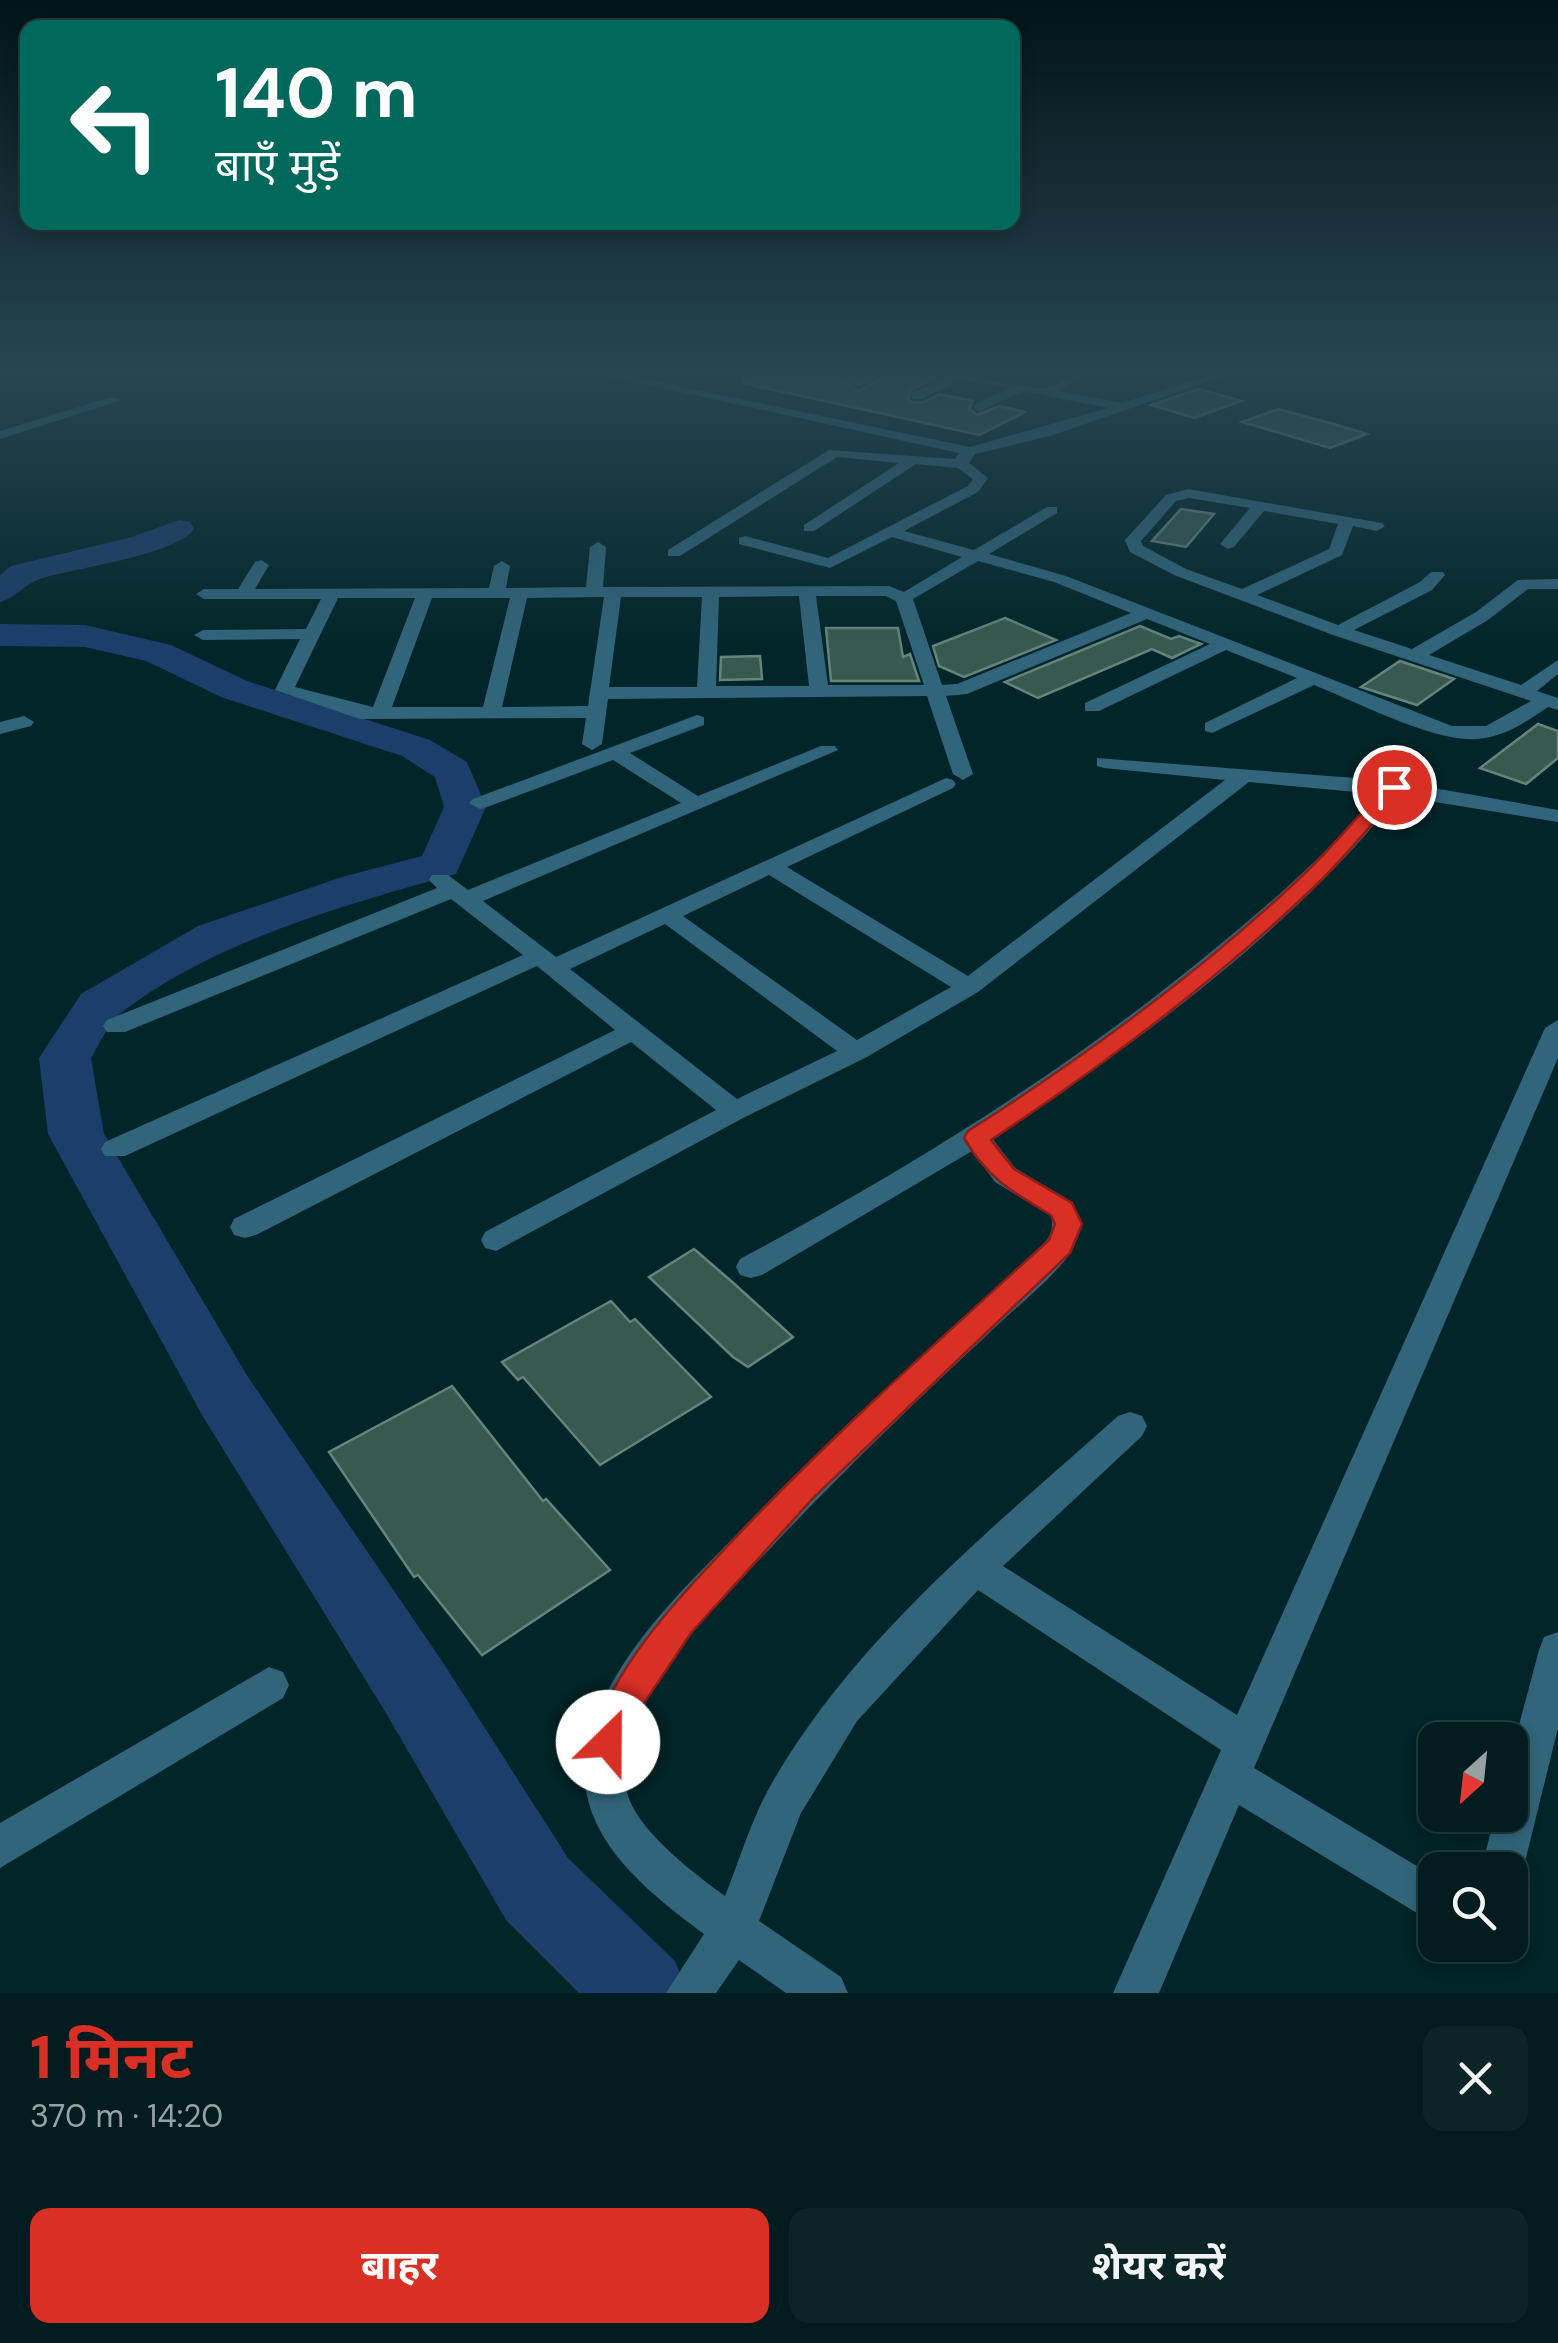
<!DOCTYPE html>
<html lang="hi">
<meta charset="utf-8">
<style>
body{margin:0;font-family:"DM Sans","Noto Sans Devanagari",sans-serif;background:#0b2527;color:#f1f3f6;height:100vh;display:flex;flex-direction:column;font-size:38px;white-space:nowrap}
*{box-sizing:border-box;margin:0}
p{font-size:32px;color:#96a1a4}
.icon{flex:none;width:55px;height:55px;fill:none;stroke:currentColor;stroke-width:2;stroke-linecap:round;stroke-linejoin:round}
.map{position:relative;height:1993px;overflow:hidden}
.sheet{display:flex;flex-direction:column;background:#011c1e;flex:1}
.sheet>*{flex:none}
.hud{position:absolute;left:20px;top:20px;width:1000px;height:210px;border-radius:20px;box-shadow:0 5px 15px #0003,0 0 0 2px #233a3c;background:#00695c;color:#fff;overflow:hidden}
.needle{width:65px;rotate:207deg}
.controls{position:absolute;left:1418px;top:1722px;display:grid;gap:20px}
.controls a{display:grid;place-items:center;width:110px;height:110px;border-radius:20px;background:#011c1e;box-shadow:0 5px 15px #0003,0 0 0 2px #233a3c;font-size:50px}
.pin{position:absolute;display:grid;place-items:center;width:85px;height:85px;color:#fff;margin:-42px;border:5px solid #fff;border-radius:50%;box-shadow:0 2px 10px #0007}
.me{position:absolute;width:110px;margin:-55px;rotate:23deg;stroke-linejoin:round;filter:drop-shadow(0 0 8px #0008)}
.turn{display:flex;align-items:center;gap:35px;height:210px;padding:0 30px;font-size:45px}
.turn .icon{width:130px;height:130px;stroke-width:2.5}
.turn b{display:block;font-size:70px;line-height:85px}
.round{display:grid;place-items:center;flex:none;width:105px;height:105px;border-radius:20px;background:#0b2527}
.overview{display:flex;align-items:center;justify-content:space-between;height:170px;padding:0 30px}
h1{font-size:60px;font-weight:700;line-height:75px;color:#d93025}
.action{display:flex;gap:20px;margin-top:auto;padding:20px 30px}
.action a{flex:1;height:115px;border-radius:20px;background:#d93025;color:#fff;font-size:40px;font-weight:700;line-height:115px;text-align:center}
.action a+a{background:#0b2527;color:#f1f3f6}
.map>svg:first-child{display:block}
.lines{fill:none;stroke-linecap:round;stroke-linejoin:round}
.river{fill:#1b3e6b;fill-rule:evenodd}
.building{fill:#385950;stroke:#63857c;stroke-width:2.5}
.minor{fill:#31657c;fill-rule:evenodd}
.route{fill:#d93025;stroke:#8d1f18;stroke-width:2.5}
</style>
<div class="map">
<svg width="1558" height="1993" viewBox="0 0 1558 1993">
<rect width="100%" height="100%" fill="#012528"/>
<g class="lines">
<g class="river">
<path d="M179 520 190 522 194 529C177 555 73 568 40 579 24 584 16 598 0 602V575L11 566 132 537Z"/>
<path d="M0 624 85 625 171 645 247 681 430 740 467 762 486 807 456 874C344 905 214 941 121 1013 108 1023 100 1044 91 1058L104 1134 248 1377 442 1661 568 1858 675 1961 688 1993H579L506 1920 386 1713 202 1415 48 1134 39 1058 81 994 198 926 342 877 422 856 444 807 435 777 402 756 221 697 146 661 85 647 0 646Z"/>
</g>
</g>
<g class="building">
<path d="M744 373H864L846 383 859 391 890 373H910L935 378 910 390 908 399 912 403 924 402 940 394 973 401 969 409 977 415 999 406 1025 412 979 435 743 383Z"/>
<path d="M1198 389 1242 401 1194 418 1151 405Z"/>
<path d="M1278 409 1341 426 1367 434 1330 448 1242 422Z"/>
<path d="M1181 509 1214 514 1186 547 1152 541Z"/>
<path d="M1005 618 1056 640 964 677 939 666 933 646Z"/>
<path d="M1140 626 1171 639 1179 636 1201 644 1172 658 1152 649 1038 698 1005 682Z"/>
<path d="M826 628H898L903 657 910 654 919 681H831Z"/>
<path d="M760 656 762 679 720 680 721 657Z"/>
<path d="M1400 661 1454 679 1417 705 1361 687Z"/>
<path d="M1538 724 1558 731V758L1526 784 1480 768Z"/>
<path d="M694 1249 730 1280 793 1337 748 1367 733 1357 649 1277Z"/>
<path d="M611 1301 630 1322 635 1319 711 1397 600 1465 523 1377 518 1380 502 1362Z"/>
<path d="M452 1386 543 1501 546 1499 610 1570 482 1655 418 1575 414 1577 329 1452Z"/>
</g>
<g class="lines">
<g class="minor">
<path d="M594 373H616L970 447 1108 408 1023 391 979 412 973 408 974 405 1009 388 962 379 922 399H912V393L948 376 944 373C976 373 1015 389 1043 388 1059 386 1071 373 1089 373L1058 391 1122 403 1216 373H1233L1050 436 975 454 969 463 988 478 978 492 904 531 974 550 1047 507H1057V513L989 554 1066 576 1452 726H1486L1531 701 1333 635 1174 575 1130 552 1125 540 1166 495 1188 489 1382 523 1385 526 1377 531 1353 526 1342 555 1257 595 1338 625 1420 582 1431 572H1443L1445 575 1432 590 1354 630 1412 649 1476 612 1518 580 1558 579V589H1528L1488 620 1429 655 1521 685 1558 660V674L1537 691 1558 698V710L1548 707C1526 722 1504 737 1477 739 1435 743 1355 701 1314 685L1212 733 1205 731V723L1297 678 1226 650 1099 711H1085V703L1210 644 1147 619 967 694 946 696 973 774 963 780 953 774 927 696 608 699 602 744 592 750 582 744 586 718 360 719 275 690 300 639 203 640 194 635 203 630 306 629 321 599H204L196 594 204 589H238L255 562 261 560 269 565 255 589 489 588 494 566 502 561 510 566 506 588 586 587 590 547 598 542 606 547 603 587 889 586 904 592 962 557 892 537 830 568 739 544V538L745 536 828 558 968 486 973 479 958 468 916 464 814 531H804V525L899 463 837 457 680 556H668V550L829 450 955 459 959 453ZM1189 498 1250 508 1220 544 1228 549 1234 547 1264 511 1338 524 1329 549 1242 589 1186 569 1143 546 1141 541 1176 501ZM978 561 1054 582 1131 613 957 684 942 685 913 599ZM799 596 809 686H716L719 597ZM816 596H886L896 601 924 685H828ZM604 597 588 706 502 707 527 598ZM621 597H702L697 687H609ZM338 598H415L373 707 295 687ZM432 598H510L483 707H392Z"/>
<path d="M871 373H887L860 387 850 384Z"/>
<path d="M111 397 122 400 0 439V431Z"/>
<path d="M697 715 704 717V725L630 753 698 796 821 746H835L838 750 483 901 556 957 946 778 953 780 956 784 953 788 787 867 968 976 1225 780 1104 768 1097 766V758L1394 781 1558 810V822L1398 796C1294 928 1132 1048 992 1138L1015 1168 1072 1202 1082 1227 1072 1251C1049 1283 1013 1309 985 1337 903 1413 823 1491 747 1573 705 1618 656 1667 633 1725 625 1745 623 1770 627 1792 636 1830 695 1874 725 1896 740 1859 752 1817 772 1783 856 1637 994 1527 1118 1416L1130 1412 1142 1416 1147 1426 1142 1436 1003 1566 1237 1715 1545 1028 1558 1020V1058L1254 1768 1435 1877V1924L1239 1805 1159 1993H1113L1221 1750 978 1590 857 1721 801 1813 759 1921 841 1977 848 1993H786L739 1960 716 1993H666L704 1934C655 1897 592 1850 585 1783 581 1745 597 1708 616 1676 648 1622 695 1577 739 1532 835 1432 940 1340 1042 1246 1051 1236 1054 1228 1051 1216L995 1182 972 1151 762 1275 751 1278 740 1275 736 1267 740 1259C906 1170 1066 1072 1212 951 1271 903 1329 853 1377 794L1249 782 978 992 865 1058 745 1117 496 1251 485 1248 481 1240 485 1232 716 1110 631 1042 256 1235 245 1238 234 1235 230 1227 234 1219 615 1030 537 966 125 1156H105L101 1149 105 1142 523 955 451 899 125 1032H107L103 1026 107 1020 437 888 429 880 432 875H448L468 890 681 803 613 760 487 807 480 809 469 803 473 799ZM769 875 951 987 857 1040 683 916ZM665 924 837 1051 737 1099 570 969Z"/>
<path d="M24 716 34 722 31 726 0 734V722Z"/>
<path d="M1558 1632V1728L1523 1870 1517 1885 1510 1888V1870H1481L1495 1815H1510V1759L1539 1650 1544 1637Z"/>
<path d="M269 1667 283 1672 289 1685 283 1698 0 1868V1823Z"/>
</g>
</g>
<linearGradient id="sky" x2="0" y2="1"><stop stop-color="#011416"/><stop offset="0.57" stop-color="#274653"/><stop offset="1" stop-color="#274653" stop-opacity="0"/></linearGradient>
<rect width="1558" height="652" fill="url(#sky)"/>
<path class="route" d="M1394 781 1404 787 1401 791C1372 823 1345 858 1314 887 1216 981 1104 1065 991 1140L1014 1169 1072 1203 1082 1224 1070 1253 814 1497 691 1633 634 1718 621 1754 608 1759 595 1754 590 1742C617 1661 677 1600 734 1539 833 1434 942 1338 1049 1240L1055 1224 1051 1215C1011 1191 988 1179 964 1138L968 1131C1084 1057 1199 973 1300 878 1331 849 1359 815 1388 783Z"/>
</svg>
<div class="controls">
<a><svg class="needle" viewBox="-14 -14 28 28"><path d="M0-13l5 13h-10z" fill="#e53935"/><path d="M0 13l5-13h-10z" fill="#96a1a4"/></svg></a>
<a><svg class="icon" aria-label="search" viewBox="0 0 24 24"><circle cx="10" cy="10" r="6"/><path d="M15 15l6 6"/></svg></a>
</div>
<div class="pin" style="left:1394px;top:787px;background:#d93025"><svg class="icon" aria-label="arrive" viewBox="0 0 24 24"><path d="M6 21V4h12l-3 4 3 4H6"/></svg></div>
<svg class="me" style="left:608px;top:1742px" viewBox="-20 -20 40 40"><circle r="19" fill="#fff"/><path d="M0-13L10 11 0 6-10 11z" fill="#d93025"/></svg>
<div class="hud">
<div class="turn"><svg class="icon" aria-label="left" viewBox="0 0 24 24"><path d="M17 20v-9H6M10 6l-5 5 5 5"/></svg><div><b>140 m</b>बाएँ मुड़ें</div></div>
</div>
</div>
<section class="sheet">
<div class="overview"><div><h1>1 मिनट</h1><p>370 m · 14:20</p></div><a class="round"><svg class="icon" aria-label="close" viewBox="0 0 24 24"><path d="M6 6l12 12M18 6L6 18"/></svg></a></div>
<div class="action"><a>बाहर</a><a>शेयर करें</a></div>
</section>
